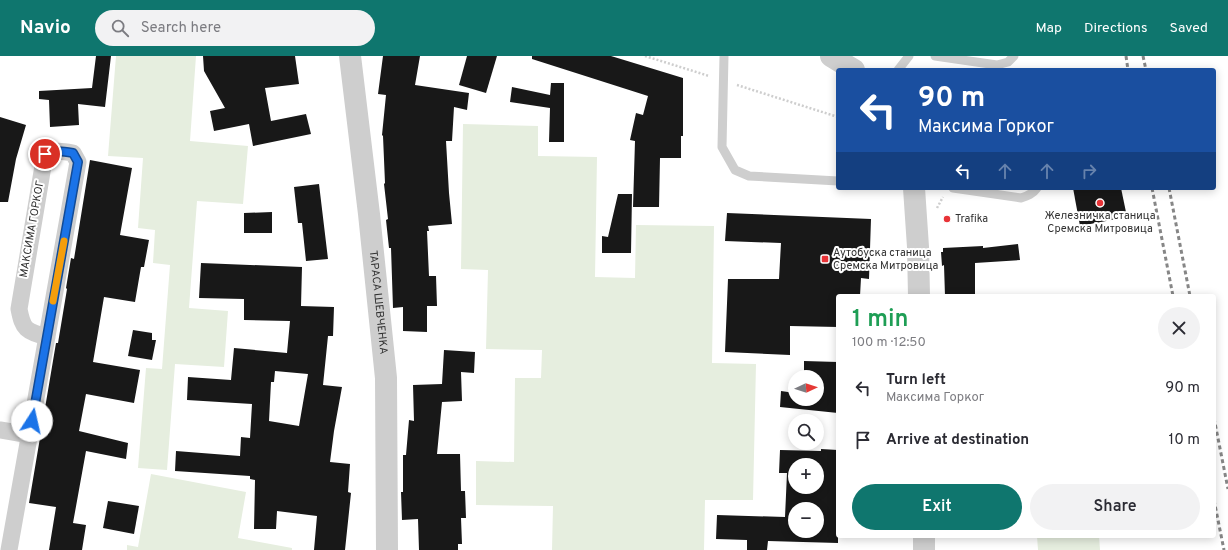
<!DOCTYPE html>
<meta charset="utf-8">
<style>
body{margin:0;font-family:Overpass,sans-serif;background:#f2f2f3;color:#2b2b33;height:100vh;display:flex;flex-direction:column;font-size:15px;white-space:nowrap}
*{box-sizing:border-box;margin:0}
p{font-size:13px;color:#7c7c81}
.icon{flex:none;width:22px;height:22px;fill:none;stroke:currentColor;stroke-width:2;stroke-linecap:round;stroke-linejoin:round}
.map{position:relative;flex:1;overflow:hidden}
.panel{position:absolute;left:836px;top:238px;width:380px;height:244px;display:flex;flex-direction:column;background:#fff;border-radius:4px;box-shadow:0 2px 10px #0003}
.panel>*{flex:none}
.banner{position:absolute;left:836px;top:12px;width:380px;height:122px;border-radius:4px;box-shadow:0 2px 10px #0003;background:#1a4fa0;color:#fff;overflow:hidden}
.needle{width:26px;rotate:86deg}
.fabs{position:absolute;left:788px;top:314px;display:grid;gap:8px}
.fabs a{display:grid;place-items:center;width:36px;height:36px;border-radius:50%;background:#fff;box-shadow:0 2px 10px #0003;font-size:20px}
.pin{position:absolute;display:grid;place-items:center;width:34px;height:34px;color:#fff;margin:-17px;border:2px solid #fff;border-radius:50%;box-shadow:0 1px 4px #0007}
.me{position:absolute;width:44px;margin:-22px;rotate:10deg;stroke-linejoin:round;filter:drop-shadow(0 0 3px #0008)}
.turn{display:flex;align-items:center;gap:14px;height:84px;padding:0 16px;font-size:18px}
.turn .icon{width:52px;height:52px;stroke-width:2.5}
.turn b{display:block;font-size:28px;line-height:34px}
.lanes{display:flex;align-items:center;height:38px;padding:0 16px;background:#0003;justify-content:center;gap:20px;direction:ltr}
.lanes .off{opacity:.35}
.round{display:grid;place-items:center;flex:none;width:42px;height:42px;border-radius:21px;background:#f2f2f3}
.head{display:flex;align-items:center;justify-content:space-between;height:68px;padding:0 16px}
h1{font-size:24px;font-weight:600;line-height:30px;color:#1e9e55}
.button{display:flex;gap:8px;margin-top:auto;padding:8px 16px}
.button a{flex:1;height:46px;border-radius:24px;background:#0f766e;color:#fff;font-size:16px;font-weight:600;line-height:46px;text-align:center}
.button a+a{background:#f2f2f3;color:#2b2b33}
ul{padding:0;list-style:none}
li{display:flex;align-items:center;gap:12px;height:52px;padding:0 16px}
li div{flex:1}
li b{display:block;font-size:15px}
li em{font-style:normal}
header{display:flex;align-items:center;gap:24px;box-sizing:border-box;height:56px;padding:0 20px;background:#0f766e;color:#fff}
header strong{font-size:19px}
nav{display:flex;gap:22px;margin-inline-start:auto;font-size:14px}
.search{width:280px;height:36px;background:#f2f2f3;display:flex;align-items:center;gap:10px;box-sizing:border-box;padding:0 14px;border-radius:22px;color:#7c7c81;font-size:15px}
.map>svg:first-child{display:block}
.green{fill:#e6eedf}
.building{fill:#181818;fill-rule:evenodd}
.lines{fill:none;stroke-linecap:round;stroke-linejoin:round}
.path{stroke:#cecece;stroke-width:2.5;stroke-dasharray:2 2;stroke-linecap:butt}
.service{stroke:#cecece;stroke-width:9}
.minor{stroke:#cecece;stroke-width:17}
.tertiary{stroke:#cecece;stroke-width:22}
.rail{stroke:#868686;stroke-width:3;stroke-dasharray:4 3;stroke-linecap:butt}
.route-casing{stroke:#114b97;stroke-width:10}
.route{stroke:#1a73e8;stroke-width:7}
.slow{stroke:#f59e0b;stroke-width:7}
.poi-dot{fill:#e83337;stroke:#fff;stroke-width:1.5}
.labels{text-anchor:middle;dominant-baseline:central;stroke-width:4;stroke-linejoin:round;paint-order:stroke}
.poi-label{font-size:11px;fill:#313131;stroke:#fff;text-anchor:start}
.street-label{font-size:11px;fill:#313131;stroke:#fff}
</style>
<header>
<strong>Navio</strong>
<div class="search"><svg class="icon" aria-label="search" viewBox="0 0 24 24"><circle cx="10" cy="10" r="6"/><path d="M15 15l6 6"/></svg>Search here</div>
<nav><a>Map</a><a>Directions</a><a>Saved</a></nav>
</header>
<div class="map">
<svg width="1228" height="494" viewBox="0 0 1228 494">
<rect width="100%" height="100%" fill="#fff"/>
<g class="green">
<path d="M116 0H196L190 85 248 90 243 148 197 145 189 252 228 255 224 311 175 308 167 414 138 412 146 312 162 313 170 209 153 207 155 174 138 172 143 102 108 100Z"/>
<path d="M463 68 538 70V100L597 101 595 221 635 222 636 169 714 170 712 307 756 308 753 444H705L704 494H552L553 450 476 449V405L514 406 515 322H541L542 294 486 293 488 214 461 213Z"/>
<path d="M151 418 246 436 238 482 292 492V494H127V489L138 491Z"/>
<path d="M1037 480H1099L1100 494H1038Z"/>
</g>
<g class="building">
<path d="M96 0H111L105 51 78 48 79 69 50 71 49 44 39 43V35L92 32Z"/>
<path d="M203 0H295L299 28 265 32 271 65 306 58 311 78 253 90 249 68 214 75 210 55 225 52 204 15Z"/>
<path d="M383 0H420L415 29 469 37 467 54 454 51 452 85H446L449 137 452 168 428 170 429 175H427L429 220H436L437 250H427V276L403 275V251L393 252 391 192H389L386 164 388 163 384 128 385 127 383 80 382 79 386 39 378 38Z"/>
<path d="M467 0H497L486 37 459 29Z"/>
<path d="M532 0H611L683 22V80H681V102H660L659 151H633L635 85 630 84 636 57 643 59 648 40 532 3Z"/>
<path d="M551 27H564V86H549L550 52 510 46 512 31 550 39Z"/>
<path d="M0 61 26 69 16 103 8 146H0Z"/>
<path d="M90 104 132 112 120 179 149 184 144 211H141L135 246 104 241 93 306 140 314 134 347 86 338 79 375 128 387 126 403 86 395 73 467 86 469 82 494H49L56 451 29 447 56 287H58L67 233 66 232 71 202 74 203Z"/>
<path d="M319 128 328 203 306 205 302 167H298L294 131Z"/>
<path d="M1073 132H1121L1127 161 1080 170Z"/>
<path d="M618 138H632L631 197H602V180L608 181Z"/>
<path d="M272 156V177H244V157Z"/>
<path d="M727 157 871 163 869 223 861 222 860 240H838V271L790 270V299L725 296 728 223H779L781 187 725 185Z"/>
<path d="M1018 188 1020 204 975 207V240H945L944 209 942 210 941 196H943V192L983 190V192Z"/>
<path d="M201 207 302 211 301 250 334 251 333 280H328L323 329 342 331 334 375 330 406 350 408 348 436 351 437 345 494H314L317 460 277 455 276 473H254L255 424 250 423V420L175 415 176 395 240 400 241 381 250 382 252 348 187 344 188 321 231 324 234 292 287 297 290 265 244 264V243L199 242ZM275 315 308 318 299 370 269 365 271 326H274Z"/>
<path d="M133 274 152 277V284H156L152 304 128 300Z"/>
<path d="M444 294 475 296 474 317 461 316 462 345 442 346 437 398H460L461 435H465L466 462H461L462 488H458V494H419L418 463 402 464 401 436H403V399H406L409 364 414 365 413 329 442 328Z"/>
<path d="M804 305 838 306V357L780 351 781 335 795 337V343H817V321H804Z"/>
<path d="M821 393 838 394V487L768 485 767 494H747V484L716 483 717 459 785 461 787 417H779L780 394 821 395ZM795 409H817V431H795ZM795 453H817V475H795Z"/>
<path d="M108 445 139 450 134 478 103 472Z"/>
</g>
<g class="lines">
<g class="path">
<path d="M645 0 709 20"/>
<path d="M737 29 838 61"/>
<path d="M937 152 943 141"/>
</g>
<g class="service">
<path d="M724 0 722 91 735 114 749 120 838 125"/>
<path d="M935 0 997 9 1008 6 1014 0"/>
<path d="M898 14 909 0"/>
<path d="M953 132 1021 142C1027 140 1033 138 1037 132"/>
</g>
<g class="minor">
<path d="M0 374 30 379"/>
<path d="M9 494 78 106 73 97C62 95 55 94 45 98L19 253C23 274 26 275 47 281"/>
</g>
<g class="tertiary">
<path id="s1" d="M350 0 369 158 386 322 387 494"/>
<path d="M831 0 854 14"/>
<path d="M914 132 918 191 919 240"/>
<path d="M924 480V494"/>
</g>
<g class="rail">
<path d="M1126 0 1128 14"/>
<path d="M1143 0 1146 14"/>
<path d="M1152 132 1173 240"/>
<path d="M1169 132 1190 240"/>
<path d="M1214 362 1228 433"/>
<path d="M1214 444 1224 494"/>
</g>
</g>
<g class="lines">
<g class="route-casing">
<path id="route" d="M32 365 78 106 73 97C62 95 55 94 45 98"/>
</g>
<use href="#route" class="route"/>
<path class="slow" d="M53 245 64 185"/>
</g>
<g class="poi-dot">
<circle cx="1100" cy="147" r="4"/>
<circle cx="947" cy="163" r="4"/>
<rect x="821" y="199" width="8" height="8" rx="2"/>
</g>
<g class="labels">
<g class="poi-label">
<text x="1100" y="160" text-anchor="middle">Железничка станица<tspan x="1100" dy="13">Сремска Митровица</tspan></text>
<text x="955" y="163">Trafika</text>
<text x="833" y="197">Аутобуска станица<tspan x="833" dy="13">Сремска Митровица</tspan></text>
</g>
<g class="street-label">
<text transform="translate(32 173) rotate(-80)">МАКСИМА ГОРКОГ</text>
<text stroke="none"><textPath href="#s1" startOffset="248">ТАРАСА ШЕВЧЕНКА</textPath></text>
</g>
</g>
</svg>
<div class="fabs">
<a><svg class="needle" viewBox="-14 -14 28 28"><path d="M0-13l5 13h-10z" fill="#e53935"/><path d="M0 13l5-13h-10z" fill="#7c7c81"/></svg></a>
<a><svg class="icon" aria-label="search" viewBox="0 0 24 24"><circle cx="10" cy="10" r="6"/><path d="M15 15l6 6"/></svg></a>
<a>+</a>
<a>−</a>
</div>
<div class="pin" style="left:45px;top:98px;background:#d93025"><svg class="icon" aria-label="arrive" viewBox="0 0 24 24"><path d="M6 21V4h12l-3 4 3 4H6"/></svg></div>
<svg class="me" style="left:32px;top:365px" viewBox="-20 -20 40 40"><circle r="19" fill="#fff"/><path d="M0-13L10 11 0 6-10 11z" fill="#1a73e8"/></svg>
<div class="banner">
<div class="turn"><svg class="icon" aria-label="left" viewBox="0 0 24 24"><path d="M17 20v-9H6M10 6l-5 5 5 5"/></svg><div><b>90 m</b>Максима Горког</div></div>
<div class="lanes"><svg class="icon" aria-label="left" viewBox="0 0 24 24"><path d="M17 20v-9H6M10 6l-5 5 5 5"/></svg><svg class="icon off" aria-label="ahead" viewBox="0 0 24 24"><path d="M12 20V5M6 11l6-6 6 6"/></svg><svg class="icon off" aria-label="ahead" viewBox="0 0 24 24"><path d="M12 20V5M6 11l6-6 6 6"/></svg><svg class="icon off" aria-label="right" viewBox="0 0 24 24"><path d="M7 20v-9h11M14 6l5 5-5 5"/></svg></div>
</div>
<section class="panel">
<div class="head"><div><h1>1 min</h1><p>100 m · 12:50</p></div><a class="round"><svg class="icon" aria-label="close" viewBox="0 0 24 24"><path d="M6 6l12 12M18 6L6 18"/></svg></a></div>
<ul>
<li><svg class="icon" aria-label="left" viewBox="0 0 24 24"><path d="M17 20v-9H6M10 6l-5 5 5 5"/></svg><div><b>Turn left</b><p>Максима Горког</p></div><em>90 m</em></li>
<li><svg class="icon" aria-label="arrive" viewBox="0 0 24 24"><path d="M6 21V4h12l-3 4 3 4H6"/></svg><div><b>Arrive at destination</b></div><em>10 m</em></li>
</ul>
<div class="button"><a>Exit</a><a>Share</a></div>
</section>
</div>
